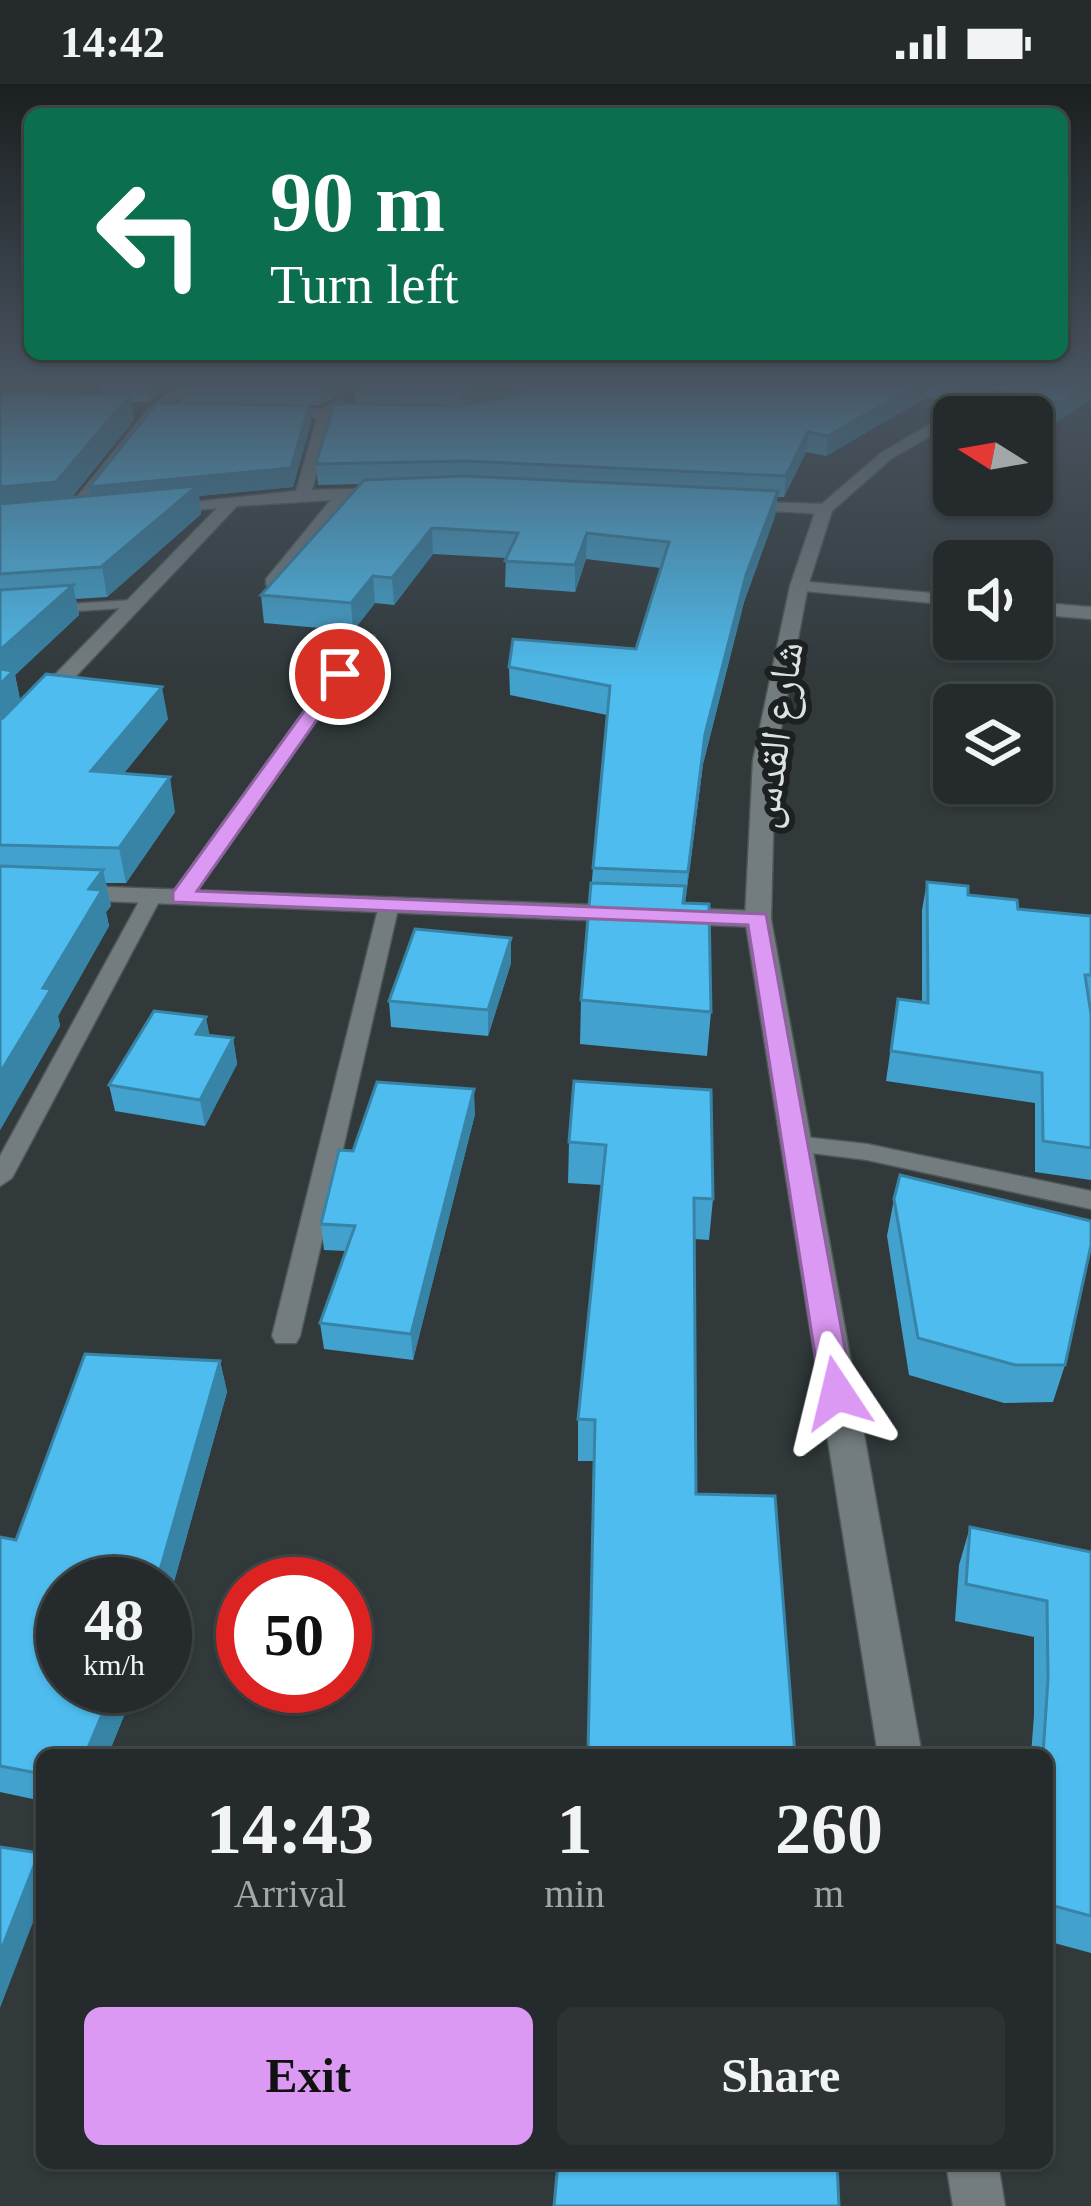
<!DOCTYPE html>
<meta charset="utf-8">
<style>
body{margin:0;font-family:"Times New Roman","Noto Naskh Arabic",serif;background:#2d3334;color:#f1f3f6;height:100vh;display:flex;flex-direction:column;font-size:45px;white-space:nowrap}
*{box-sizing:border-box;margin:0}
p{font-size:39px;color:#a3a7a9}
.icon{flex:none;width:66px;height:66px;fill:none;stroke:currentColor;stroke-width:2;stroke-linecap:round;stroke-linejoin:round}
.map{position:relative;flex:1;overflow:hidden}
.drawer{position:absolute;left:36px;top:1665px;width:1017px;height:420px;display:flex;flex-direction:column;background:#252b2c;border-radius:18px;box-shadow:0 3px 9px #0004,0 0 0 3px #424748}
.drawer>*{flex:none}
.guide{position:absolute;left:24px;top:24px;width:1044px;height:252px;border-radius:18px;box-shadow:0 3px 9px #0004,0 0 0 3px #424748;background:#0b6e4f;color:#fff;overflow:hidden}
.needle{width:78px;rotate:281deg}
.buttons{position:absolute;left:933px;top:312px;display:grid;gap:24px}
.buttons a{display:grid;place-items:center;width:120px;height:120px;border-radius:18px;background:#252b2c;box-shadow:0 3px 9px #0004,0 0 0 3px #424748;font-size:60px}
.speed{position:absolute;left:36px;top:1473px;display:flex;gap:24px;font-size:60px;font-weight:700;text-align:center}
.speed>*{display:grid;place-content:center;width:156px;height:156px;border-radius:50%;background:#252b2c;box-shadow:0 3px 9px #0004,0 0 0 3px #424748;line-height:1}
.speed small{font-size:30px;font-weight:400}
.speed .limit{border:18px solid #d22;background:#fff;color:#111}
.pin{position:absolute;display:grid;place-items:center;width:102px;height:102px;color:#fff;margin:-51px;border:6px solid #fff;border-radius:50%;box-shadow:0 3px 12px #0007}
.me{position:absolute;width:132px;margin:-66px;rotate:350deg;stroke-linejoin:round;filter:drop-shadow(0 0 9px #0008)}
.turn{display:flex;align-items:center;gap:42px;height:252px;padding:0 48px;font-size:54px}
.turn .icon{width:156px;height:156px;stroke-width:2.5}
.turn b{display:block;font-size:84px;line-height:102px}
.eta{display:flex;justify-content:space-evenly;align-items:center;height:204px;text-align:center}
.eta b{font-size:72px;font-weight:600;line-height:84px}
.button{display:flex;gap:24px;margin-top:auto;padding:24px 48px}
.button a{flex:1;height:138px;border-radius:18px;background:#dc99f4;color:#111;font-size:48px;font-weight:600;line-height:138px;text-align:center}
.button a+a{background:#2d3334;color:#f1f3f6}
.status{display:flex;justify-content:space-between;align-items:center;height:84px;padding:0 60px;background:#252b2c;direction:ltr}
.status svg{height:33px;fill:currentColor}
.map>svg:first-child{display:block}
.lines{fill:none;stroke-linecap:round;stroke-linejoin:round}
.service-casing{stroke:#4f5758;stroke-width:3}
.minor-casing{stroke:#4f5758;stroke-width:3}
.secondary-casing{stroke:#4f5758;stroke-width:3}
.service{fill:#737d7f;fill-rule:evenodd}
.minor{fill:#737d7f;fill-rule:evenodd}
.secondary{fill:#737d7f;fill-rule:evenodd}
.wall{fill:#43a2cd}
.shaded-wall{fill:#3784a7}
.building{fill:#4ebcee;stroke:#3784a7;stroke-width:3}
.route{fill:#dc99f4;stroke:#8f639f;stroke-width:3}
.labels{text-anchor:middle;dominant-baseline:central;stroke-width:12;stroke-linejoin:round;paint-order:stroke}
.street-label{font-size:42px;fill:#dce2e3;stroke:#1c2020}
</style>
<div class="status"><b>14:42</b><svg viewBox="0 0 49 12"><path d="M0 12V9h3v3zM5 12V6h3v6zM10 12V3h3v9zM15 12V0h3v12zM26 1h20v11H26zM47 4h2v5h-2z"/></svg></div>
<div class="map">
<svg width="1091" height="2122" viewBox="0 0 1091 2122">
<rect width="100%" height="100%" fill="#31393b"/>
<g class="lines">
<g class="service-casing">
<g id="service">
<path d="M338 407 349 410 276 501H266V495Z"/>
<path d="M134 516 139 517V523L0 532V524Z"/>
<path d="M362 549 375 552 188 817H174V809Z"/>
<path d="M152 806 162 812 12 1094 0 1102V1072L142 812Z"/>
<path d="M389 815 399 821 300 1252 296 1259H276L272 1252 379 821Z"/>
<path d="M795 1052 867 1060 1091 1107V1125L867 1076 787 1066 783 1060 787 1054Z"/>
</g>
</g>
<g class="minor-casing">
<g id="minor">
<path d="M183 299H199L159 330 75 438H63V430L149 324Z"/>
<path d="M341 316 348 320 341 326 379 331 372 335 332 334 312 406 388 404 396 409 394 412 237 422 8 664 0 665V647L217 424 161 430 155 428V422L296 407 317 334 263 328 270 324 322 325Z"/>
<path d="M730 417 824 420 832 425 824 430 736 425 728 420Z"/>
<path d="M799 497 954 511V521L793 506 790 502Z"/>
<path d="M1032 518 1091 523V535L1032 530Z"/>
<path d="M0 799 758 827 771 835 758 843 0 813Z"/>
</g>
</g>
<g class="secondary-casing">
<g id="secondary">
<path d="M1000 299H1017L962 333H954V338L891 375 832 427 808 502 775 676 771 835 922 1671H878L745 835 753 676 790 502 816 425 881 369Z"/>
<path d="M946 2079H998L1005 2122H953Z"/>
</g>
</g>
<use href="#service" class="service"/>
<use href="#minor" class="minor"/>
<use href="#secondary" class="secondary"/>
</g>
<g class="wall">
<path d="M98 299H175L149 318H131L134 336 71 414 90 412 89 403 181 319 178 300 359 299 320 321 217 320 309 322 311 339 293 403 199 412 201 430 107 513 76 515 79 531 15 591 20 617 168 635 124 689 175 728 126 799H106L111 822 106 828 109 842 58 932 60 942 0 1046V308L100 310Z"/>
<path d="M362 299H992L957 319 927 313 826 372 806 368 784 413H777L775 432 744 518 703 680 685 819 711 928 707 972 580 960 581 916 607 631 510 611 509 583 636 565 661 484 586 475 575 508 505 503 506 474 433 470 394 521 375 519 353 547 264 539 261 511 360 400 318 401 316 380 356 320 354 303Z"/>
<path d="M1091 299V315L1056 339 985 324 988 305Z"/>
<path d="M927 798 1018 825 1091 832V1096L1035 1088V1019L886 997 898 915 922 918V826Z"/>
<path d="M511 879 488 952 391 943 389 917Z"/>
<path d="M210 952 233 954 237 980 205 1042 115 1027 109 1001Z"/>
<path d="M574 997 713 1115 709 1156 694 1155 588 1670 593 1377H578V1335L602 1101 568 1099 569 1058Z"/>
<path d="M475 1030 413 1276 324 1265 320 1239 346 1167 324 1166 321 1140 353 1067Z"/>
<path d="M894 1115 1065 1281 1053 1318 1004 1319 909 1291 887 1152Z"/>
<path d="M220 1277 227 1308 165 1530V1500L63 1602H136L108 1671H42V1717L0 1708V1453L16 1456Z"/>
<path d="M970 1443 1091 1468V1869L1047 1857V1671H1031L1034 1631V1553L955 1537 959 1481Z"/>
</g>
<g class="shaded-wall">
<path d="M146 299H175L149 318Z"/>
<path d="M324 299H359L320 321 318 302Z"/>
<path d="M502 299H514V317L461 324 460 305Z"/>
<path d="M920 299H929L927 313 826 372 828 352Z"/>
<path d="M961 299H992L957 319Z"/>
<path d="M1091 299V315L1056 339 1060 319Z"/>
<path d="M130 311 134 336 62 426 0 431V403Z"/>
<path d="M309 322 311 339 293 403 199 412 201 430 107 513 89 403Z"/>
<path d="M808 348 806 368 784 413 786 392Z"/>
<path d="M778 407 775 432 744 518 703 680 685 820 688 788 705 650 746 491Z"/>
<path d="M432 444 433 470 394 521 392 494Z"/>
<path d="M587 449 586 475 575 508V481Z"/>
<path d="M373 492 375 519 353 547 351 519Z"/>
<path d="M73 501 79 531 15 591 21 619 0 641V566Z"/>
<path d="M162 603 168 635 98 721 91 687Z"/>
<path d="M170 693 175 728 126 799 119 764Z"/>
<path d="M103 786 111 822 106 828 109 842 58 932 60 942 0 1046V989L43 904 89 805Z"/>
<path d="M511 854V879L488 952V926Z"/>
<path d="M206 933 211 958 196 950Z"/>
<path d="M233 954 237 980 205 1042 200 1016Z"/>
<path d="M474 1005 475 1030 413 1276 411 1250Z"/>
<path d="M220 1277 227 1308 165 1530V1500H156Z"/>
<path d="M114 1602H136L108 1671H85Z"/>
<path d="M39 1769 42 1775V1815L0 1924V1869Z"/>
</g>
<g class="building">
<path d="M179 299H324L318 302 178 300Z"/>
<path d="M362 299H502L460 305 354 303Z"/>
<path d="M517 299H920L828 352 808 348 786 392 466 377 316 380 334 320 461 322 523 310 526 305Z"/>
<path d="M997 299H1090L1060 319 988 305Z"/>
<path d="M0 308 130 311 56 398 0 403Z"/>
<path d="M157 319 309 322 291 384 89 403Z"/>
<path d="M465 392 778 407 746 491 705 650 688 788 593 784 610 602 509 583 513 555 636 565 669 458 587 449 575 481 505 477 518 449 432 444 392 494 373 492 351 519 261 511 364 396Z"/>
<path d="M197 402 101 483 0 490V420Z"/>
<path d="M73 501 0 566V506Z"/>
<path d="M0 585 13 587 0 600Z"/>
<path d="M46 590 162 603 91 687 170 693 119 764 0 761V635L3 634Z"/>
<path d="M0 782 103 786 89 805 102 806 43 904 51 905 0 989Z"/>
<path d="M927 798 968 802V811L1017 816 1018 825 1091 832V891H1085L1091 930V1064L1043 1057 1042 989 891 967 898 915 928 919Z"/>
<path d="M591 799 685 802 683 819 709 820 711 928 581 916Z"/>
<path d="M415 845 511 854 488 926 389 917Z"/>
<path d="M154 927 206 933 196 950 233 954 200 1016 109 1001Z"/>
<path d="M574 997 711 1006 713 1115 694 1114 696 1410 775 1412 795 1671H551V1669L588 1670 595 1336 578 1335 606 1061 569 1058Z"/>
<path d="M377 998 474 1005 411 1250 320 1239 355 1142 321 1140 339 1066 353 1067Z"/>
<path d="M900 1091 1091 1137V1161L1065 1281H1015L918 1254 894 1115Z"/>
<path d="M85 1270 220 1277 156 1500H63V1602H114L85 1671H42V1690L0 1682V1453L16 1456Z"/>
<path d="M970 1443 1091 1468V1832L1047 1820V1671H1043L1048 1595 1047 1517 966 1500Z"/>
<path d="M0 1763 39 1769 0 1869Z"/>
<path d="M558 2079H837L839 2122H554Z"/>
</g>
<linearGradient id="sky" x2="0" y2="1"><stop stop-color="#1b1f20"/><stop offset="0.5" stop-color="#485460"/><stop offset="1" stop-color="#485460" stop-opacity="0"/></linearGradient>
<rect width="1091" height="596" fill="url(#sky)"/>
<path class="route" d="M340 584 349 590 197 807 766 830 853 1309 849 1317 837 1321 826 1317 821 1309 748 841 173 818V808L334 586Z"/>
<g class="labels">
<g class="street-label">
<text transform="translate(776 651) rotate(-82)">شارع القدس</text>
</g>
</g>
</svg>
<div class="buttons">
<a><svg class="needle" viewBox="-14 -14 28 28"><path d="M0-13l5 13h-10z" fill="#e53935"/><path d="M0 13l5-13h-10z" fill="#a3a7a9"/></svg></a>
<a><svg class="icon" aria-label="sound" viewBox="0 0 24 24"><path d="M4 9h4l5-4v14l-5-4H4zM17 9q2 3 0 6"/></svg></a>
<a><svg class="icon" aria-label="layers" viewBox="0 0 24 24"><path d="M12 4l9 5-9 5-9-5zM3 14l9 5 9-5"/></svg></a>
</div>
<div class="speed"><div>48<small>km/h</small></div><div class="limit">50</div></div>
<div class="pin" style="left:340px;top:590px;background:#d93025"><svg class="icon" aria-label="arrive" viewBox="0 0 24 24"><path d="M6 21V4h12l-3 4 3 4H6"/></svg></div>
<svg class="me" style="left:837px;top:1309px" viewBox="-20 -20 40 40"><path d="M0-17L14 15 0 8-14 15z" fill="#dc99f4" stroke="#fff" stroke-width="4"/></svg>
<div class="guide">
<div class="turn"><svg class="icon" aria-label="left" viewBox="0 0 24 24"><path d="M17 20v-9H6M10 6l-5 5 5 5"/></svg><div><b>90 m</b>Turn left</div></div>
</div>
<section class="drawer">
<div class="eta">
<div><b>14:43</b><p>Arrival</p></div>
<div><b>1</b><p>min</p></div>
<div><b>260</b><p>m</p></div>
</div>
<div class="button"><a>Exit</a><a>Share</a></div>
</section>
</div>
